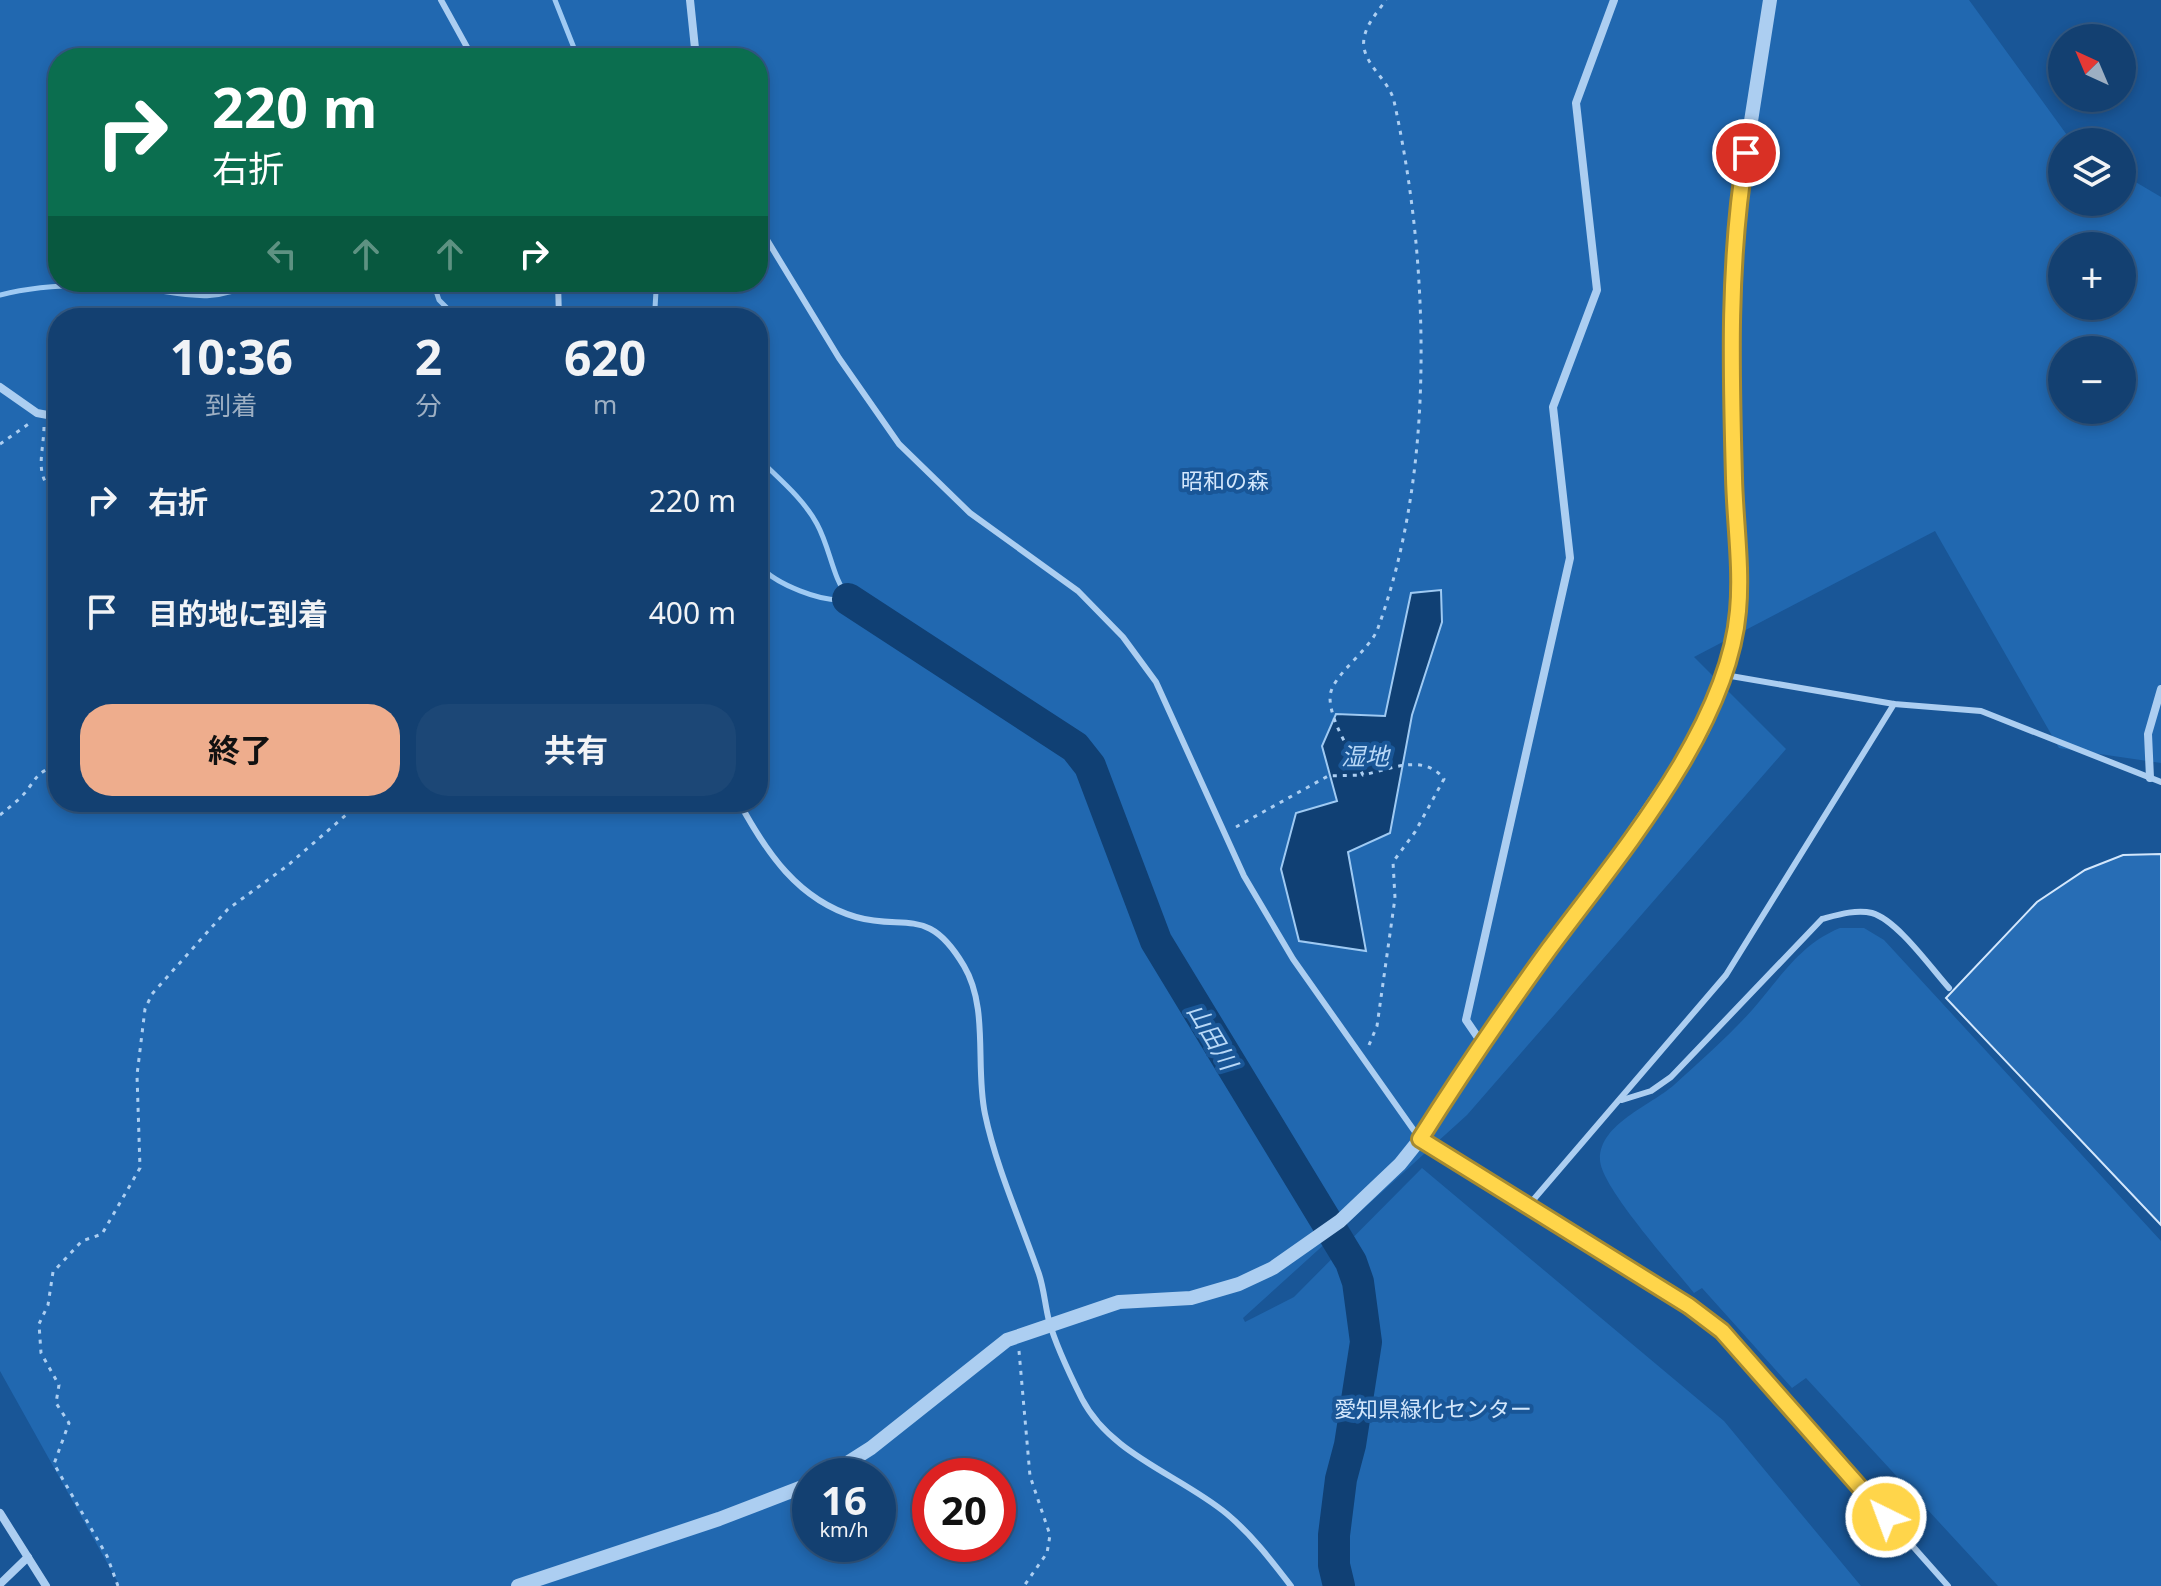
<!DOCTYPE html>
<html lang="ja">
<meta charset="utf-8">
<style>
body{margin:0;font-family:"Noto Sans","Noto Sans JP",sans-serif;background:#1c4776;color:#f1f3f6;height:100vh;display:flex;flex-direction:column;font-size:30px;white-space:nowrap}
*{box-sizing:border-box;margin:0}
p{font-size:26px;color:#9dafc3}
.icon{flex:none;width:44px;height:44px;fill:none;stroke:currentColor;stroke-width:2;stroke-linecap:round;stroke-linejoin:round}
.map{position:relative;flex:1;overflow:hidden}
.panel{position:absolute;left:48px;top:308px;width:720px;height:504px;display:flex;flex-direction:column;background:#134071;border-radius:32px;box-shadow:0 4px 12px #0003,0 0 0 2px #325984}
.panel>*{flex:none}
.top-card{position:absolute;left:48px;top:48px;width:720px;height:244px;border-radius:32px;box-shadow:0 4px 12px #0003,0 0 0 2px #325984;background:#0b6e4f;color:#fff;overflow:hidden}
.needle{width:52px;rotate:316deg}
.fabs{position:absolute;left:2048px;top:24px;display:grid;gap:16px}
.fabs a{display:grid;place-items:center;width:88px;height:88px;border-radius:50%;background:#134071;box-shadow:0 4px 12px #0003,0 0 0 2px #325984;font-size:40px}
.speed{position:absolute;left:792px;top:1458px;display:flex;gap:16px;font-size:40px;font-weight:700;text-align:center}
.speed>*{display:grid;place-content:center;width:104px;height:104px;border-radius:50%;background:#134071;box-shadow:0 4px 12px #0003,0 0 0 2px #325984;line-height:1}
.speed small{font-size:20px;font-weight:400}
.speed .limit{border:12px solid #d22;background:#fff;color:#111}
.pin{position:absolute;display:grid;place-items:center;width:68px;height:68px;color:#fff;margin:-34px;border:4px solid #fff;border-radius:50%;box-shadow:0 2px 8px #0007}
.me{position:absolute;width:88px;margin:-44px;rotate:318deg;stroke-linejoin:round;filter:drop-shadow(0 0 6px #0008)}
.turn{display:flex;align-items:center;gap:28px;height:168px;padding:0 32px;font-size:36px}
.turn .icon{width:104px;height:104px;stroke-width:2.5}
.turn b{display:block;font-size:56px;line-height:68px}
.lanes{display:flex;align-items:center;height:76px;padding:0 32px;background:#0003;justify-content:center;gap:40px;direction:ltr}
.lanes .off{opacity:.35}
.eta{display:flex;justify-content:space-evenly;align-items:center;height:136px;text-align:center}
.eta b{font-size:48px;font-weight:700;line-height:56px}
.button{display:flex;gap:16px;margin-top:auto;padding:16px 32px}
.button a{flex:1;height:92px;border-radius:32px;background:#eead8d;color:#111;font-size:32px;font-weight:700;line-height:92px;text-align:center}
.button a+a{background:#1c4776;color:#f1f3f6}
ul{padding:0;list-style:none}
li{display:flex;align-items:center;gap:24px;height:112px;padding:0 32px}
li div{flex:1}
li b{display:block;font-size:30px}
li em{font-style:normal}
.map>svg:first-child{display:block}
.green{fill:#2168b0;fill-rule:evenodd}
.water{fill:#104074;stroke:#9fcaf3;stroke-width:2}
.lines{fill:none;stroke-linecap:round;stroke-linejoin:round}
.stream{stroke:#9fcaf3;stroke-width:5}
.river{stroke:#104074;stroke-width:32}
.building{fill:#276db5;stroke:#d3e7fc;stroke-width:2}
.path{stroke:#accef1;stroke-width:3;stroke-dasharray:4 6;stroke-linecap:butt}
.service{stroke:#accef1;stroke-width:6}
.minor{stroke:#accef1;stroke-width:8}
.tertiary{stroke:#accef1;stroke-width:14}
.route-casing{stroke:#a68a30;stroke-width:20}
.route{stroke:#ffd54a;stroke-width:14}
.labels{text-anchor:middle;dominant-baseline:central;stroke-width:8;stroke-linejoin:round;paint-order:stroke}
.park-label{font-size:22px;fill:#d3e7fc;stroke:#195697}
.water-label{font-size:24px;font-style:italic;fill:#b8d8f7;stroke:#195697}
</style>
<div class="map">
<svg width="2161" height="1586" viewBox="0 0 2161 1586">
<rect width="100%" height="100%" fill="#195697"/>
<g class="green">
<path d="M0 0H1969L2072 142H2062V202H2122V174L2161 197V763L2059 748 1935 531 1694 657 1786 749 1467 1115 1243 1318 1245 1322 1294 1297 1422 1168 1724 1421 1861 1586H120L0 1371ZM58 58H758V282H58ZM2062 246H2122V306H2062ZM58 318H758V802H58ZM2062 350H2122V410H2062ZM810 1476H878V1544H810ZM930 1476H998V1544H930Z"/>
<path d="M1840 928H1864L1884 940 2161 1241V1586H1998L1806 1378 1792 1388 1702 1288 1694 1293C1674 1268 1601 1187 1600 1160 1599 1124 1650 1106 1674 1085 1700 1061 1729 1036 1753 1009 1780 978 1800 944 1840 928Z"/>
</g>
<path class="water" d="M1441 590 1442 622 1412 715 1390 833 1348 852 1366 951 1299 941 1281 869 1296 813 1337 801 1322 746 1336 714 1385 716 1411 593Z"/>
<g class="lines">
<g class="stream">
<path d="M555 0 578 58"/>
<path d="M433 282 439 300 457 318"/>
<path d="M646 282 656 291 655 308 662 318"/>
<path d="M0 295C42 284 87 284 131 287 174 291 213 307 252 282"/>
<path d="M758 458C778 478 803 498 817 524 830 548 832 575 848 599 824 604 774 584 758 564"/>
</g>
<path class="river" d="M848 599 1075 747 1090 766 1156 941 1351 1262 1358 1282 1366 1342 1350 1445 1341 1479 1334 1535V1565L1339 1586"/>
</g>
<path class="building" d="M2161 854V1225L1946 998 2037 902 2085 870 2123 855Z"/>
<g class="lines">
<g class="path">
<path d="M44 427C43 458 33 476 58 497"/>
<path d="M0 444 30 423"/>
<path d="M0 815C7 809 14 804 20 798 35 784 35 769 58 767"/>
<path d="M1236 827 1328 776 1363 775"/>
<path d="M1369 1045 1377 1026 1395 898 1393 862 1415 832 1444 779C1424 753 1391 769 1363 775 1352 753 1330 723 1330 697 1331 675 1370 651 1378 628 1408 545 1420 454 1421 366 1422 277 1413 188 1394 101 1389 81 1368 68 1364 48 1361 30 1376 14 1386 0"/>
<path d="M1019 1351 1030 1476 1050 1535 1047 1553 1024 1586"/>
<path d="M118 1586 107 1556 54 1464 69 1423 56 1403 59 1385 41 1353 39 1324 48 1305 53 1272 82 1241 102 1234 140 1168 137 1075 145 1009 152 994 228 909 287 866 361 802"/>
</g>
<g class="service">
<path d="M441 0 473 58"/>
<path d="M758 225 839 358 899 444 970 513 1078 591 1123 637 1156 682 1244 876 1293 959 1420 1139 1689 1306 1722 1331 1948 1586"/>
<path d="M558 282 559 318"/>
<path d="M1725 675 1894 704 1981 711 2161 782"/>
<path d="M739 802C766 852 798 900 856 917 906 931 928 905 964 966 989 1008 975 1067 985 1114 996 1167 1021 1222 1039 1274 1044 1289 1045 1305 1049 1321 1056 1346 1070 1375 1082 1399 1111 1455 1180 1475 1227 1514 1252 1535 1271 1560 1291 1586"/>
<path d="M1622 1100 1651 1091 1671 1077 1822 919C1837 915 1856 909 1872 913 1897 920 1931 968 1949 988"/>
<path d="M1528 1206 1726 975 1894 704"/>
</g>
<g class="minor">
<path d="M690 0 696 58"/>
<path d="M0 387 37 413 58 417"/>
<path d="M2150 778 2148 734 2161 689"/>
<path d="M1481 1042 1466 1020 1570 558 1553 407 1597 290 1576 103 1614 0"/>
<path d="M0 1513 46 1586"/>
<path d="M0 1584 28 1557"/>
</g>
<g class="tertiary">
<path d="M827 1476 871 1448 1007 1340 1119 1302 1191 1298 1239 1284 1273 1268 1340 1221 1400 1164 1420 1139 1481 1042 1612 864 1703 730 1725 675 1738 611 1731 315 1738 204 1770 0"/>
<path d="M518 1586 719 1519 810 1484"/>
</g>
</g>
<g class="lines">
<g class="route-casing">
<path id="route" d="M1746 153C1728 261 1731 370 1734 478 1735 521 1742 568 1738 611 1728 729 1618 856 1549 949 1504 1011 1461 1074 1420 1139L1689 1306 1722 1331 1886 1517"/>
</g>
<use href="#route" class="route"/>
</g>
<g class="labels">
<g class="park-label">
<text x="1225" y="480">昭和の森</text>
<text x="1433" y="1408">愛知県緑化センター</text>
</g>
<g class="water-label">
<text x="1365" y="755">湿地</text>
<text transform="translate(1213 1036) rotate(59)">山田川</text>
</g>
</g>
</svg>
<div class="fabs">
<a><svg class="needle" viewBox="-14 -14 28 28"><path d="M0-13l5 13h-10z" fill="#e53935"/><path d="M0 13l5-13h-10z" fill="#9dafc3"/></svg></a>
<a><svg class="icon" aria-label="layers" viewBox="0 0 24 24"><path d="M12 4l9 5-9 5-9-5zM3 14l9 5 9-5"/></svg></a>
<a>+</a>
<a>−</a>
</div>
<div class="speed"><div>16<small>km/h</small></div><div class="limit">20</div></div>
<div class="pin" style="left:1746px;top:153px;background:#d93025"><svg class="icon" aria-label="arrive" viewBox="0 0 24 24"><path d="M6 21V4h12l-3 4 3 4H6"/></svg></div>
<svg class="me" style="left:1886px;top:1517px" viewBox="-20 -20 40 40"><circle r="17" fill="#ffd54a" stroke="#fff" stroke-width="3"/><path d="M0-11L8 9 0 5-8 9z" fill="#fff"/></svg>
<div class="top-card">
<div class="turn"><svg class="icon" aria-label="right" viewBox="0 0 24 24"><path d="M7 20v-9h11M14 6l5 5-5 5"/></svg><div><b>220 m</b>右折</div></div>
<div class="lanes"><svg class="icon off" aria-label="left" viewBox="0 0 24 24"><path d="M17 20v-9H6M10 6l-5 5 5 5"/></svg><svg class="icon off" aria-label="ahead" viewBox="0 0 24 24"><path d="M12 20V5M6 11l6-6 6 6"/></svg><svg class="icon off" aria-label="ahead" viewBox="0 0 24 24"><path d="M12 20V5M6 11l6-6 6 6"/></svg><svg class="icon" aria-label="right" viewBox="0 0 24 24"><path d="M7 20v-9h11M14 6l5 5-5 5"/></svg></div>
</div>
<section class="panel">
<div class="eta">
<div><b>10:36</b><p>到着</p></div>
<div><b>2</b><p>分</p></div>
<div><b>620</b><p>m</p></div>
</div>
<ul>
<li><svg class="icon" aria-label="right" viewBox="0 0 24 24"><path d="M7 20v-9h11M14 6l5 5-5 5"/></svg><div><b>右折</b></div><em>220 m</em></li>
<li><svg class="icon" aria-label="arrive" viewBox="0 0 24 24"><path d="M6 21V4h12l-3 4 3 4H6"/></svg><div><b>目的地に到着</b></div><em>400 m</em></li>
</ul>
<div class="button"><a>終了</a><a>共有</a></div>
</section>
</div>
